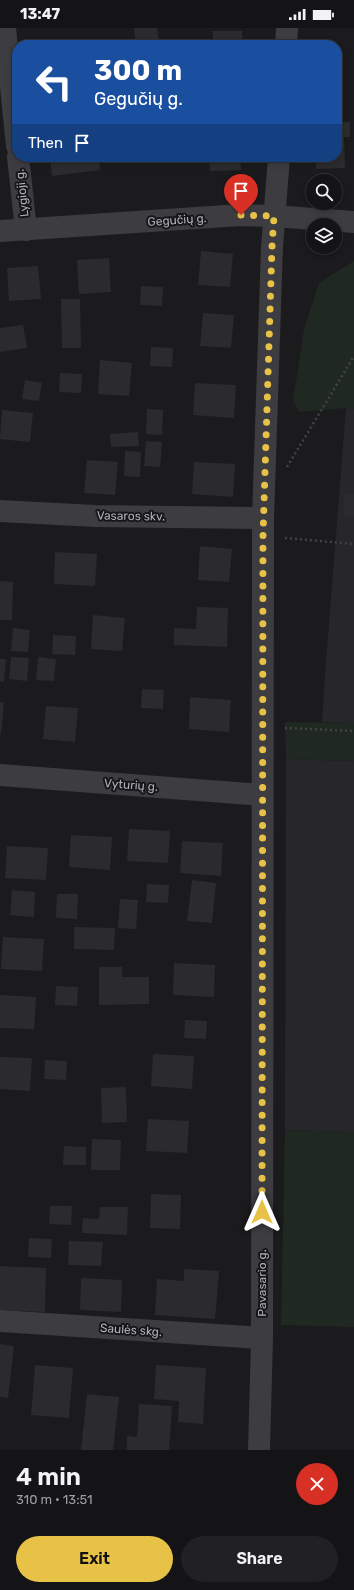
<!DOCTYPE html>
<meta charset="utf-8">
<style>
body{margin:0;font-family:Rubik,sans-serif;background:#212123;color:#f1f3f6;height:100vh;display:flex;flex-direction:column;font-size:15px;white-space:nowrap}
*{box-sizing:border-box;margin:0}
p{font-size:13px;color:#9d9ea1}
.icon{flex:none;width:22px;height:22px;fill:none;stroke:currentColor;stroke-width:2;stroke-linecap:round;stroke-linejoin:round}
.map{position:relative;height:1422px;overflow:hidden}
.sheet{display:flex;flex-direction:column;background:#141416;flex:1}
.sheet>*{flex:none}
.hud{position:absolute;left:12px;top:12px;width:330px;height:122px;border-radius:16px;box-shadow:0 2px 6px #0003,0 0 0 1px #333335;background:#1a4fa0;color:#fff;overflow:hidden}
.controls{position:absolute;left:306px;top:146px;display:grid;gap:8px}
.controls a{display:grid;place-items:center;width:36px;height:36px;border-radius:50%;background:#141416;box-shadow:0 2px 6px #0003,0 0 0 1px #333335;font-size:20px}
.pin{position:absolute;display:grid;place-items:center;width:34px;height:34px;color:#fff;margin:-41px -17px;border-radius:50% 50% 50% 0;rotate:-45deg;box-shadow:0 0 4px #0007}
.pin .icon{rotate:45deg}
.me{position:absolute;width:44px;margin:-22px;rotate:0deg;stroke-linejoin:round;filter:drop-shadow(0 0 3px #0008)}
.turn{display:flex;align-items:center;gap:14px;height:84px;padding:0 16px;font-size:18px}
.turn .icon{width:52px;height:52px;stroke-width:2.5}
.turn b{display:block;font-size:28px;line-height:34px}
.then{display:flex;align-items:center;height:38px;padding:0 16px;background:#0003;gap:8px;font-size:15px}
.round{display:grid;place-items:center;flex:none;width:42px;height:42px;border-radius:21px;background:#212123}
.overview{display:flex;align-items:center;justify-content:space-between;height:68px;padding:0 16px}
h1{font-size:24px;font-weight:600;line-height:30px}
.action{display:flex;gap:8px;margin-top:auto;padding:8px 16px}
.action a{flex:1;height:46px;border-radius:24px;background:#e8c147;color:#111;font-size:16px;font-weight:600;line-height:46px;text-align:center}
.action a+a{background:#212123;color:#f1f3f6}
.status{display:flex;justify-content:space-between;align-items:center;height:28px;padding:0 20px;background:#141416;direction:ltr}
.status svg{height:11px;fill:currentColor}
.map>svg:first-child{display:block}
.built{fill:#27262a}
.green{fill:#202822}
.building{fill:#2b2b2e}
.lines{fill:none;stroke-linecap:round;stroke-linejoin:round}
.path{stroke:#424348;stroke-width:2.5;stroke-dasharray:2 3;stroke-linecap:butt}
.minor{stroke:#3c3c41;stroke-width:22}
.route{stroke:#e8c147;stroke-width:7;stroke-dasharray:0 12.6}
.labels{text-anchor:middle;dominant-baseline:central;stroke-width:4;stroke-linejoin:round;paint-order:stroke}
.street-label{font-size:12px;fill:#aeb1bb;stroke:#161518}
</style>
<div class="status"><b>13:47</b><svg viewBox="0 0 49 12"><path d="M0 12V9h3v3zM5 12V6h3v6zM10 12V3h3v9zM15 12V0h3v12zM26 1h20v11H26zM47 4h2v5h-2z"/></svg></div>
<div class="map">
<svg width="354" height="1422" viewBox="0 0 354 1422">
<rect width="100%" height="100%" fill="#1b1a1d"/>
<g class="built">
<path d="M346 380 354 381V695L322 694 326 633Z"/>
<path d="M286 731 354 733V1104L285 1102Z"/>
</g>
<g class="green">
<path d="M354 233V381L346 380 299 384 293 372 299 336 304 301 319 255Z"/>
<path d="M285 694 354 695V733L286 731Z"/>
<path d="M285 1102 354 1104V1299L281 1297Z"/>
</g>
<g class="building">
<path d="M134 0H157L159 17H136Z"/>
<path d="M213 3H242V11H251V17H213Z"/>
<path d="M337 94H350V109H344L345 140 316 141V129H337Z"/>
<path d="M50 129H98L100 142 52 148Z"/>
<path d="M209 129H240L241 142 210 143Z"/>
<path d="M201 223 233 226 230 259 198 257Z"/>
<path d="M109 230 111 264 79 266 77 232Z"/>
<path d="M38 238 41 271 9 273 7 240Z"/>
<path d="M141 258 163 259 162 278 140 277Z"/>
<path d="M61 271H80L81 320H62Z"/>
<path d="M203 285 234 287 231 320 200 318Z"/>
<path d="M23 297 27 320 0 324V300Z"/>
<path d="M151 319 173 320 172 339 150 338Z"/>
<path d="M100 332 132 335 129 368 98 366Z"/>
<path d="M60 345 82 346 81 365 59 364Z"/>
<path d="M25 352 42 355 39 373 22 371Z"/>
<path d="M195 355 236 357 234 390 193 387Z"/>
<path d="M147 381 163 382 162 407 146 406Z"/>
<path d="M2 382 33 385 30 414 0 411Z"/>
<path d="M138 404 139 418 111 419 110 406Z"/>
<path d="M146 413 162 414 160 439 144 438Z"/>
<path d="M125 423 141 424 140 449 124 448Z"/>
<path d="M87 432 118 434 115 467 84 465Z"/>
<path d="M194 434 235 436 233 469 192 466Z"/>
<path d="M344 467H354V489L344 488Z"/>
<path d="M200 518 232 521 229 554 198 552Z"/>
<path d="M55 524 97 526 95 558 54 556Z"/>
<path d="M0 553 13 554 12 592H0Z"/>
<path d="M197 579 228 580 227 619 174 617V600L196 601Z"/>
<path d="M93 587 125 590 122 623 91 621Z"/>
<path d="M13 600 30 602 28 624 11 623Z"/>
<path d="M53 607 76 608 75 627 52 626Z"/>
<path d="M11 629 29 630 27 653 9 651Z"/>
<path d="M38 629 56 631 54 653 36 652Z"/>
<path d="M0 631H6L4 654 0 653Z"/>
<path d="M142 661 164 662 163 681 141 680Z"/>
<path d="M190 669 231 672 229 704 189 701Z"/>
<path d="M0 674 4 675 1 706H0Z"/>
<path d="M46 678 78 680 75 714 43 711Z"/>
<path d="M129 801 170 803 168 835 127 833Z"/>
<path d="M71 807 112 809 110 842 69 839Z"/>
<path d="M182 813 223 815 221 848 180 845Z"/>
<path d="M7 818 48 820 46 852 5 850Z"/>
<path d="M192 852 216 855 212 895 187 893Z"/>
<path d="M147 856 169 857 168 875 146 874Z"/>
<path d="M12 862 35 864 34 889 10 887Z"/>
<path d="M57 866H78L77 891 56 890Z"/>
<path d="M120 871 138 872 136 901 118 900Z"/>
<path d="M74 899 115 900 114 922 74 921Z"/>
<path d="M3 909 44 911 42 943 1 941Z"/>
<path d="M174 935 215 937 214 969 173 967Z"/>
<path d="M99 939H122V949H149V976L99 977Z"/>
<path d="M56 958 78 959 77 978 55 977Z"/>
<path d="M0 967 36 969 34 1001 0 1000Z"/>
<path d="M185 992 207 993 206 1011 184 1010Z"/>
<path d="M153 1026 194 1028 192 1061 151 1058Z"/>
<path d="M0 1029 32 1030 30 1063 0 1061Z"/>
<path d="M45 1032 67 1033 66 1052 44 1051Z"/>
<path d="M126 1059 127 1094 102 1095 101 1060Z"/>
<path d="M148 1091 189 1093 187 1125 146 1123Z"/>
<path d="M92 1111 121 1112 120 1142H91Z"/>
<path d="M64 1118 86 1119V1137H63Z"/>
<path d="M151 1166 181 1167 180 1201 150 1200Z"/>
<path d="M50 1178H72L71 1197 49 1196Z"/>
<path d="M100 1179H128L127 1207 82 1205 83 1190 99 1191Z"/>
<path d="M29 1210 52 1211 51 1230 28 1229Z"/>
<path d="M69 1213 103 1214 101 1238 68 1237Z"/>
<path d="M0 1238 46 1240 45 1284 0 1282Z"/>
<path d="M184 1241 219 1243 215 1291 155 1287 157 1251 184 1253Z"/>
<path d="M81 1250 122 1252 121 1284 80 1282Z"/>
<path d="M0 1316 14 1318 8 1370 0 1369Z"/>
<path d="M35 1337 73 1340 69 1390 31 1387Z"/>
<path d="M156 1337 206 1340 203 1396 178 1394 179 1373 154 1371Z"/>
<path d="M87 1366 119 1369 113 1422H81Z"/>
<path d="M139 1376 172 1378 169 1422H127V1408L137 1409Z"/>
</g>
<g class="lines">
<g class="path">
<path d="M287 439 354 328"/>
<path d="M285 510 354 516"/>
<path d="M285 700 354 703"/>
</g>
<g class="minor">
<path d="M5 0 17 118"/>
<path d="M286 17 287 0"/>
<path d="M18 129 26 202"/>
<path d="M0 203 241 187 274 188 354 194"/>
<path d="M0 483 95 488 263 490"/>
<path d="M0 747 262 767"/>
<path d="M0 1293 262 1310"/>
<path d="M259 1422 262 1310 263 490 272 219 279 129"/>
</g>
</g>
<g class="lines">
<path class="route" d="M241 187 274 188 272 219 263 508 262 1184"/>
</g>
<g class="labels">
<g class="street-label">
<text transform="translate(22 165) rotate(-96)">Lygioji g.</text>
<text transform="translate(177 192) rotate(-4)">Gegučių g.</text>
<text transform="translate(131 488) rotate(1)">Vasaros skv.</text>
<text transform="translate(131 757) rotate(4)">Vyturių g.</text>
<text transform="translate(262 1255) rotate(-90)">Pavasario g.</text>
<text transform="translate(131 1302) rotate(4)">Saulės skg.</text>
</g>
</g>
</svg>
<div class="controls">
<a><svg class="icon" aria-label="search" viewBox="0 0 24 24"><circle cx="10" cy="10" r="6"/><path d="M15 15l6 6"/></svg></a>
<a><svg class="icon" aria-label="layers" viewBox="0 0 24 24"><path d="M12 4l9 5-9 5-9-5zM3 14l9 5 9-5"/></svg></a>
</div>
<div class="pin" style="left:241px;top:187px;background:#d93025"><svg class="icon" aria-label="arrive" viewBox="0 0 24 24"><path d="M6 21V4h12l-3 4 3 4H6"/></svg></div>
<svg class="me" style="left:262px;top:1184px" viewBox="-20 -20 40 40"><path d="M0-17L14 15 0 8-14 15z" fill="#e8c147" stroke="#fff" stroke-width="4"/></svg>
<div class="hud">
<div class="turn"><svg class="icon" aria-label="left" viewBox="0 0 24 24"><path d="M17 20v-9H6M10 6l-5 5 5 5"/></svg><div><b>300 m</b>Gegučių g.</div></div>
<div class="then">Then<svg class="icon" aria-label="arrive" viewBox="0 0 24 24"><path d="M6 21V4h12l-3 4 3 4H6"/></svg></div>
</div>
</div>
<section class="sheet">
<div class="overview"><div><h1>4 min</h1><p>310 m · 13:51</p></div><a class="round" style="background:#d93025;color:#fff"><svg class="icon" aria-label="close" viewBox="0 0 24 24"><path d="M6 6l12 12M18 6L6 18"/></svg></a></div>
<div class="action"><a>Exit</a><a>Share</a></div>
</section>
